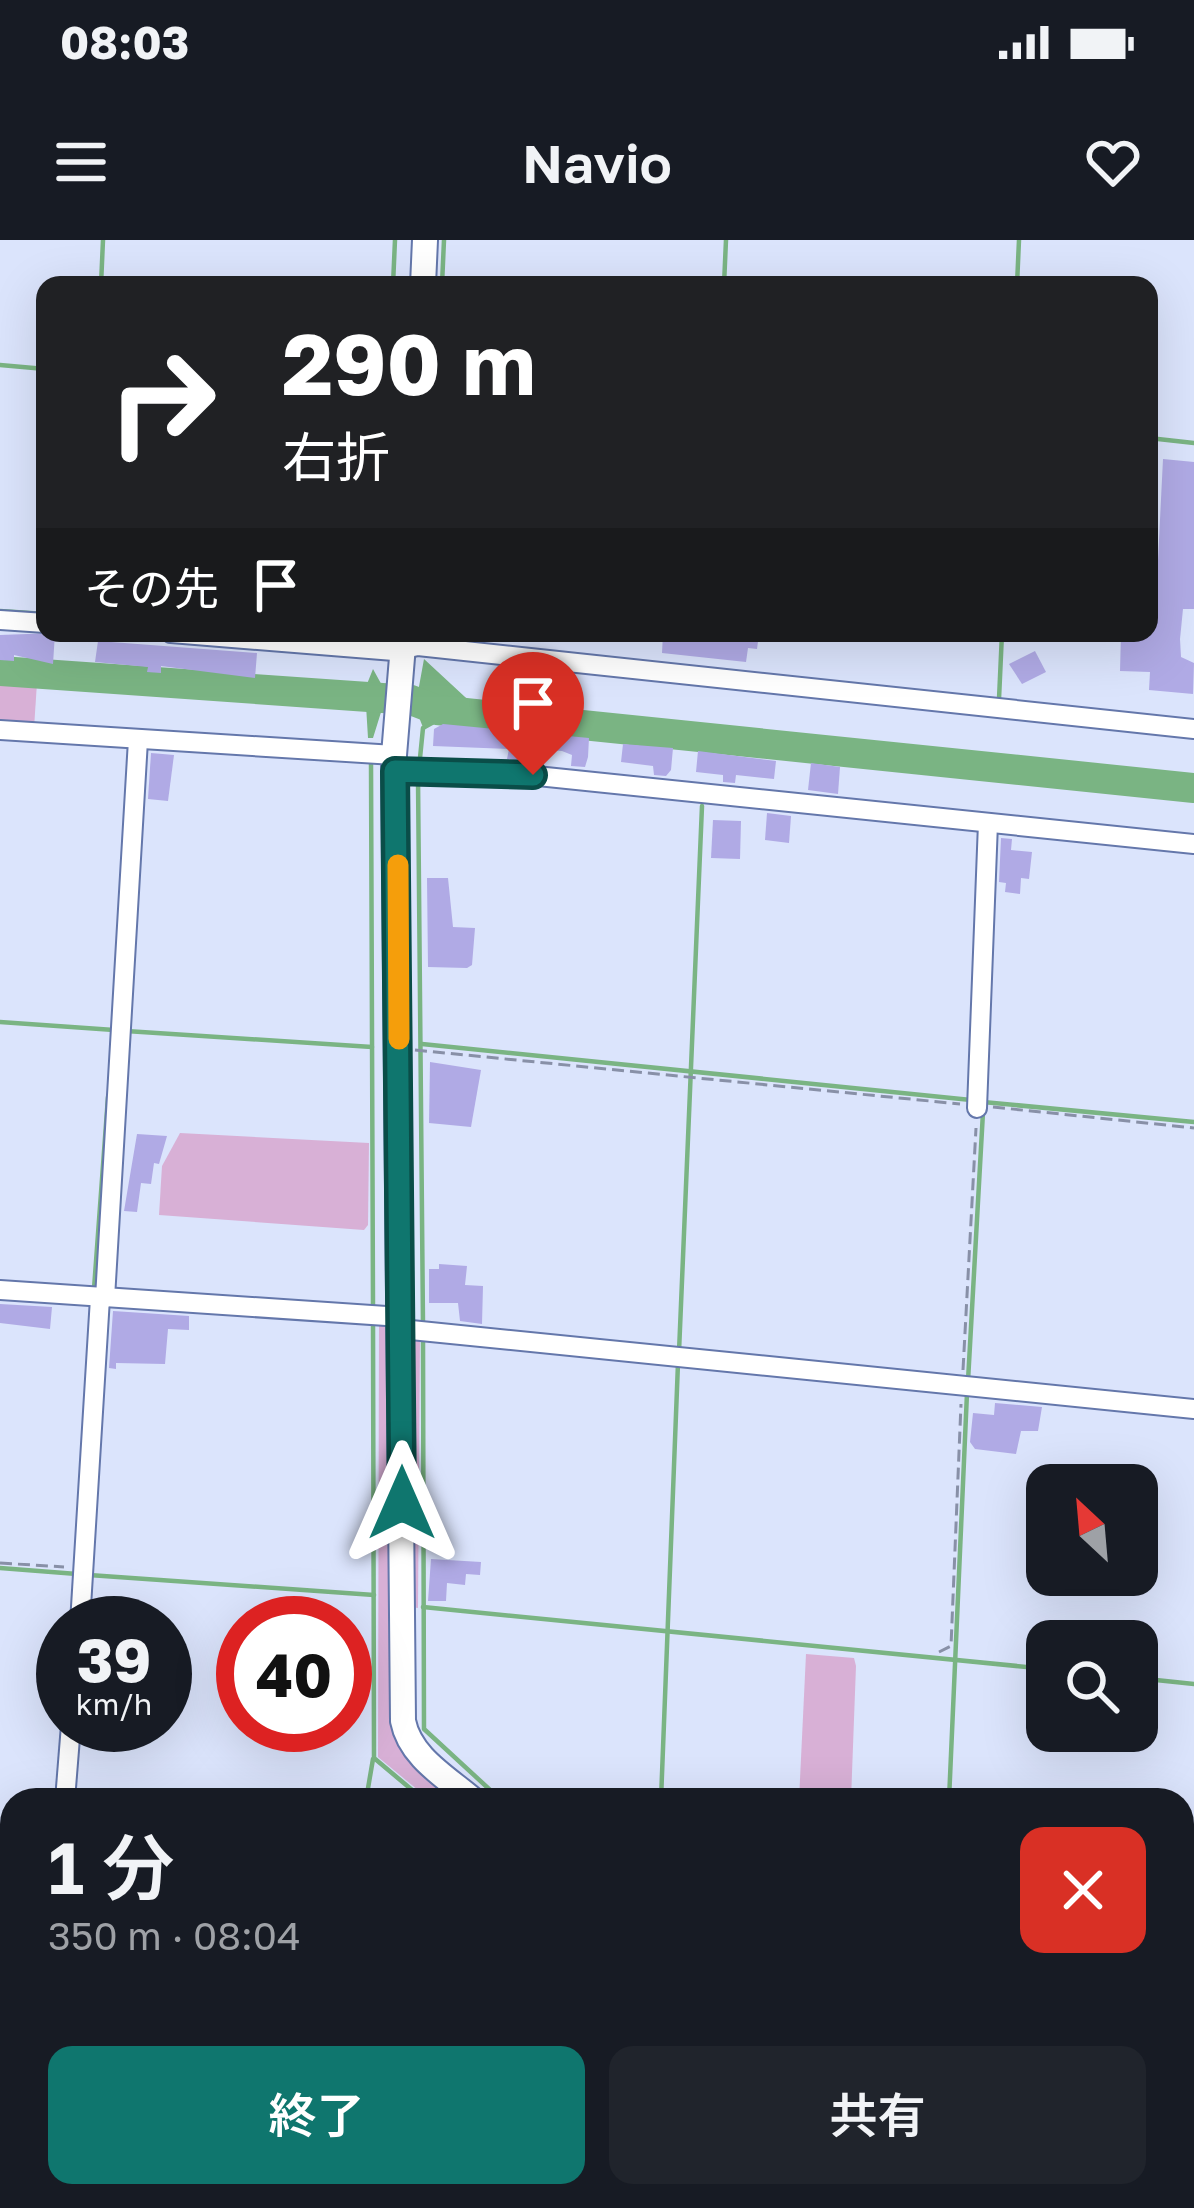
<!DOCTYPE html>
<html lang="ja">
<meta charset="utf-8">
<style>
body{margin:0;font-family:"Golos Text","Noto Sans JP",sans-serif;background:#20242c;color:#f1f3f6;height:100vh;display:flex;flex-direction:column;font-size:45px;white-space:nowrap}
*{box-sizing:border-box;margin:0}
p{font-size:39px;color:#9ea1a6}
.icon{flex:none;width:66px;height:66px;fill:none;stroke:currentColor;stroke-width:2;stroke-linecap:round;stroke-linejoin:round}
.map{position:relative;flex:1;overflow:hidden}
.drawer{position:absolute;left:0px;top:1548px;width:1194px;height:420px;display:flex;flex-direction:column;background:#171b24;border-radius:36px 36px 0 0;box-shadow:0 12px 48px #0002}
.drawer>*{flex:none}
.top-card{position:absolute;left:36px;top:36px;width:1122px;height:366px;border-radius:24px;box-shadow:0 12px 48px #0002;background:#202124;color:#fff;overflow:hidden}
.needle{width:78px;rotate:334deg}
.buttons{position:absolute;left:1026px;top:1224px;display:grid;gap:24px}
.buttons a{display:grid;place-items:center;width:132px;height:132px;border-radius:24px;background:#171b24;box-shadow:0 12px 48px #0002;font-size:60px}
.speed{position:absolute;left:36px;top:1356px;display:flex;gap:24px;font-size:60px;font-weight:700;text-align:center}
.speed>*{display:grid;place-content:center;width:156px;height:156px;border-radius:50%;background:#171b24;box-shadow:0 12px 48px #0002;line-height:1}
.speed small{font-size:30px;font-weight:400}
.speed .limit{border:18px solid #d22;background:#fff;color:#111}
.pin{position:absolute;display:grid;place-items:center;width:102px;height:102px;color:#fff;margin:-123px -51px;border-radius:50% 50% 50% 0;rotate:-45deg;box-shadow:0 0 12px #0007}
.pin .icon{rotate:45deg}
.me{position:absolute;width:132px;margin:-66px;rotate:0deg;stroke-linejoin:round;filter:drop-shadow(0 0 9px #0008)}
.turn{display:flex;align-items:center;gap:42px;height:252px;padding:0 48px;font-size:54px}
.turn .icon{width:156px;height:156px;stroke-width:2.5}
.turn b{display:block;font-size:84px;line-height:102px}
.then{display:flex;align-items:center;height:114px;padding:0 48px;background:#0003;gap:24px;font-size:45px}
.round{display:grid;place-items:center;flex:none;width:126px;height:126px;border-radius:24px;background:#20242c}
.head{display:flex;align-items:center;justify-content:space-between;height:204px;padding:0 48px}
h1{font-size:72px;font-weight:600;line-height:90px}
.primary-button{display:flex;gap:24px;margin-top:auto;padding:24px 48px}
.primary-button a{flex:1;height:138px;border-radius:24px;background:#0f766e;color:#fff;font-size:48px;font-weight:600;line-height:138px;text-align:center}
.primary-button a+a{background:#20242c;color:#f1f3f6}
.status{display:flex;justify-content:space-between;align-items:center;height:84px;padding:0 60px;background:#171b24;direction:ltr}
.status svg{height:33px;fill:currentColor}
header{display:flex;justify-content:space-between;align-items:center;height:156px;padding:0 48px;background:#171b24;font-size:54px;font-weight:600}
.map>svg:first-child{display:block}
.green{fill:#d8b0d6}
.water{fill:#7ab483}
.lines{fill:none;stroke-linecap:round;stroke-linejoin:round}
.stream{stroke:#7ab483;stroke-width:4.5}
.river{stroke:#7ab483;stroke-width:30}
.building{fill:#b0aae5}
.street-casing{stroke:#6477ab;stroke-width:22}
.secondary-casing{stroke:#6477ab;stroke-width:28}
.path{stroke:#8890a7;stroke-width:3;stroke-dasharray:12 6;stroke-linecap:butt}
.street{stroke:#fff;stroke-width:18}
.secondary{stroke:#fff;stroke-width:24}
.route-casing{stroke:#0a4d48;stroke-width:30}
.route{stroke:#0f766e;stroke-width:21}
.slow{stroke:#f59e0b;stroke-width:21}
</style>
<div class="status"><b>08:03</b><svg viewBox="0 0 49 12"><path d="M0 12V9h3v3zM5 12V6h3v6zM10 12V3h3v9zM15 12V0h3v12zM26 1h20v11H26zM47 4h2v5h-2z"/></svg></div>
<header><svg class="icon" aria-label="menu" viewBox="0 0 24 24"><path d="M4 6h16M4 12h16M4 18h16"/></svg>Navio<svg class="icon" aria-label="heart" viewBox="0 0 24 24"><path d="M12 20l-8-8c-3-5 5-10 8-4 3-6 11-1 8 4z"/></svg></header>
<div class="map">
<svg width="1194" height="1968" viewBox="0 0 1194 1968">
<rect width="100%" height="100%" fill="#dbe4fc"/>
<g class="green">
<path d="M0 440 37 443 34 488 0 485Z"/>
<path d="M180 893 369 903 368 985 364 990 159 975 162 926Z"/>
<path d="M379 1084H391L396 1494 404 1513 460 1560H430L378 1517Z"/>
<path d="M420 1098 418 1368 410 1367 411 1099Z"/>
<path d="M806 1414 854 1418 856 1426 851 1560H799Z"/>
</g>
<path class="water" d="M424 419 478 469 477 481 442 480 424 490 415 467 382 469 373 498H368L365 449 373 429 384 449 418 452Z"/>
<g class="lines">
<g class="stream">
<path d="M101 45 103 0"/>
<path d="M393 45 395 0"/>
<path d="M442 45 444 0"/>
<path d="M724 45 726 0"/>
<path d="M1017 45 1019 0"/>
<path d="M0 125 45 129"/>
<path d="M1149 198 1194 203"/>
<path d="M0 371 45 374"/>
<path d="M306 393 376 398"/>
<path d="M999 459 1002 393"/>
<path d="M420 518 423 488"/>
<path d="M371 521 373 1068"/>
<path d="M418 538 423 1085"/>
<path d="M0 782 114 790"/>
<path d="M126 791 372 807"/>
<path d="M422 804 971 860"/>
<path d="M983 862 1194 882"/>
<path d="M94 1049 108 857"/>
<path d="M373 1079 374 1518 424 1560"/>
<path d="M423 1096 424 1489 501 1560"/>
<path d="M679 1112 702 566"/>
<path d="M968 1141 983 872"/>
<path d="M0 1328 77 1334"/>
<path d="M89 1335 374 1355"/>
<path d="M423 1367 1047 1429"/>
<path d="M1137 1438 1194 1444"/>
<path d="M366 1560 373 1519"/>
<path d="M661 1560 678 1123"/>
<path d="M949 1560 967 1153"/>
<path d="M0 1599 12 1600"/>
<path d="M1182 1655 1194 1652"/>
<path d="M1182 1752 1194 1749"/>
<path d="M1182 1831 1194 1859"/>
<path d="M0 1924 12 1921"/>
<path d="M456 1956 460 1968"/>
<path d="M1129 1956 1157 1968"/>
</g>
<g class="river">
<path d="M0 431 411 460 437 470 1194 548"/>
<path d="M1002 1956 1031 1968"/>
<path d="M66 1968 113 1956"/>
</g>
</g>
<g class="building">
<path d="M1163 219 1194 222V369H1183L1180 399 1181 417 1194 423 1193 454 1149 450 1150 432 1120 431 1121 393H1151L1155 381Z"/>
<path d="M55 393 53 424 14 415V421L0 420V395Z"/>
<path d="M663 393H747L759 394 757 409 748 408 746 422 662 413Z"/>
<path d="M98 401 257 413 255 438 161 426V433L147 432 148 427 95 422Z"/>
<path d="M1035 411 1046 432 1022 444 1009 424Z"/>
<path d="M443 484 589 498 588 517 585 527 571 526 572 515 562 511 522 508 521 521 507 519 509 509 433 506 434 489Z"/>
<path d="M623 504 673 508 671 530 666 536 654 535 653 526 621 522Z"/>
<path d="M698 511 776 521 774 539 736 535 735 543 723 542V535L696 532Z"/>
<path d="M151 513 174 515 168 561 148 559Z"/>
<path d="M811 523 840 527 838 554 808 550Z"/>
<path d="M767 573 791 576 789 603 765 600Z"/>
<path d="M713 580 741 581 740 619 711 618Z"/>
<path d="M1001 598 1012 599 1011 610 1032 612 1029 639 1021 638 1020 654 1005 652 1006 643 999 642Z"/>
<path d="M427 638H448L453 687 475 688 472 725 467 728 428 727Z"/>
<path d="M430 822 481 830 471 887 429 883Z"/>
<path d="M137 894 167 896 159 924 154 923 151 944 141 943 137 972 124 971Z"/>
<path d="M439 1024 467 1026 465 1045 483 1046 482 1084 460 1081 458 1063H429V1029H439Z"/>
<path d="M0 1064 52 1067 50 1089 0 1083Z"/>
<path d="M113 1071 189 1076V1090L168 1089 165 1124 116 1123V1129L109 1128Z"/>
<path d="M995 1163 1042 1167 1038 1191H1021L1016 1214 975 1209 970 1202 973 1173 994 1175Z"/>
<path d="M431 1319 481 1322 480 1335 466 1334 465 1345 447 1343 446 1361H428Z"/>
</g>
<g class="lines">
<g class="street-casing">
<g id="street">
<path d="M0 380 45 383"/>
<path d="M171 393 394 411 418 406 1194 489"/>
<path d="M0 490 394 515"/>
<path d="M395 531 498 532 1194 604"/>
<path d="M977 868 988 583"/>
<path d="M0 1050 401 1077"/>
<path d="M105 1058 138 500"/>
<path d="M401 1089 1194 1169"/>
<path d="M80 1383 100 1058"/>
<path d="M65 1560 71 1485"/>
<path d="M1182 1643 1194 1641"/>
<path d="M1182 1729 1194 1726"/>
<path d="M0 1934 12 1931"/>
<path d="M159 1956 162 1968"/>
<path d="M740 1956 743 1968"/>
</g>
</g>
<g class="secondary-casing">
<g id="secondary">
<path d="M423 45 425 0"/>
<path d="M404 393 394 515 403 1481C410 1517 446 1537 473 1560"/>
<path d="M1081 1956 1109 1968"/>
<path d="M289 1968 337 1956"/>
</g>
</g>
<g class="path">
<path d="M415 810 960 864"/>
<path d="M993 867 1194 888"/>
<path d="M963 1130 976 888"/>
<path d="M0 1323 64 1327"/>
<path d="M939 1412 951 1406 961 1164"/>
<path d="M0 1594H12"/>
</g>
<use href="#street" class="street"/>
<use href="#secondary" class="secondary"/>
</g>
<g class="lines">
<g class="route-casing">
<path id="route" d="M402 1263 395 531 533 535"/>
</g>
<use href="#route" class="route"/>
<path class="slow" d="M398 625 399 799"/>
</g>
</svg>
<div class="buttons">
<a><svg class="needle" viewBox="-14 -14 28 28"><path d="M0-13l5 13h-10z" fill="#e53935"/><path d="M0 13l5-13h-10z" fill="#9ea1a6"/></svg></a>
<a><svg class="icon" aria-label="search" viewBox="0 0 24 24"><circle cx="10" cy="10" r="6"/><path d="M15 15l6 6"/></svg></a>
</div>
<div class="speed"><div>39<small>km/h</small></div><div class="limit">40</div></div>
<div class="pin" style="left:533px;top:535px;background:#d93025"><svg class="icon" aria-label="arrive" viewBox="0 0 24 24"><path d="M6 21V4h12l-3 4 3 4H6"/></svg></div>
<svg class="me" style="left:402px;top:1263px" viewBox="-20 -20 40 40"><path d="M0-17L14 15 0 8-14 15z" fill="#0f766e" stroke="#fff" stroke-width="4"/></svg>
<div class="top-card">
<div class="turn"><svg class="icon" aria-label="right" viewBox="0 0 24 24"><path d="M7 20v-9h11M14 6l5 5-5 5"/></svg><div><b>290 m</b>右折</div></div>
<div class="then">その先<svg class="icon" aria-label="arrive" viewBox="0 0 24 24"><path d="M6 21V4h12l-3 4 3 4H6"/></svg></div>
</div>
<section class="drawer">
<div class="head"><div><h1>1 分</h1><p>350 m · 08:04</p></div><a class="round" style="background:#d93025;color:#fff"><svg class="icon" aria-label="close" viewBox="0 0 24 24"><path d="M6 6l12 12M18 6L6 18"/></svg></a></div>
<div class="primary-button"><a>終了</a><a>共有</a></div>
</section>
</div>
